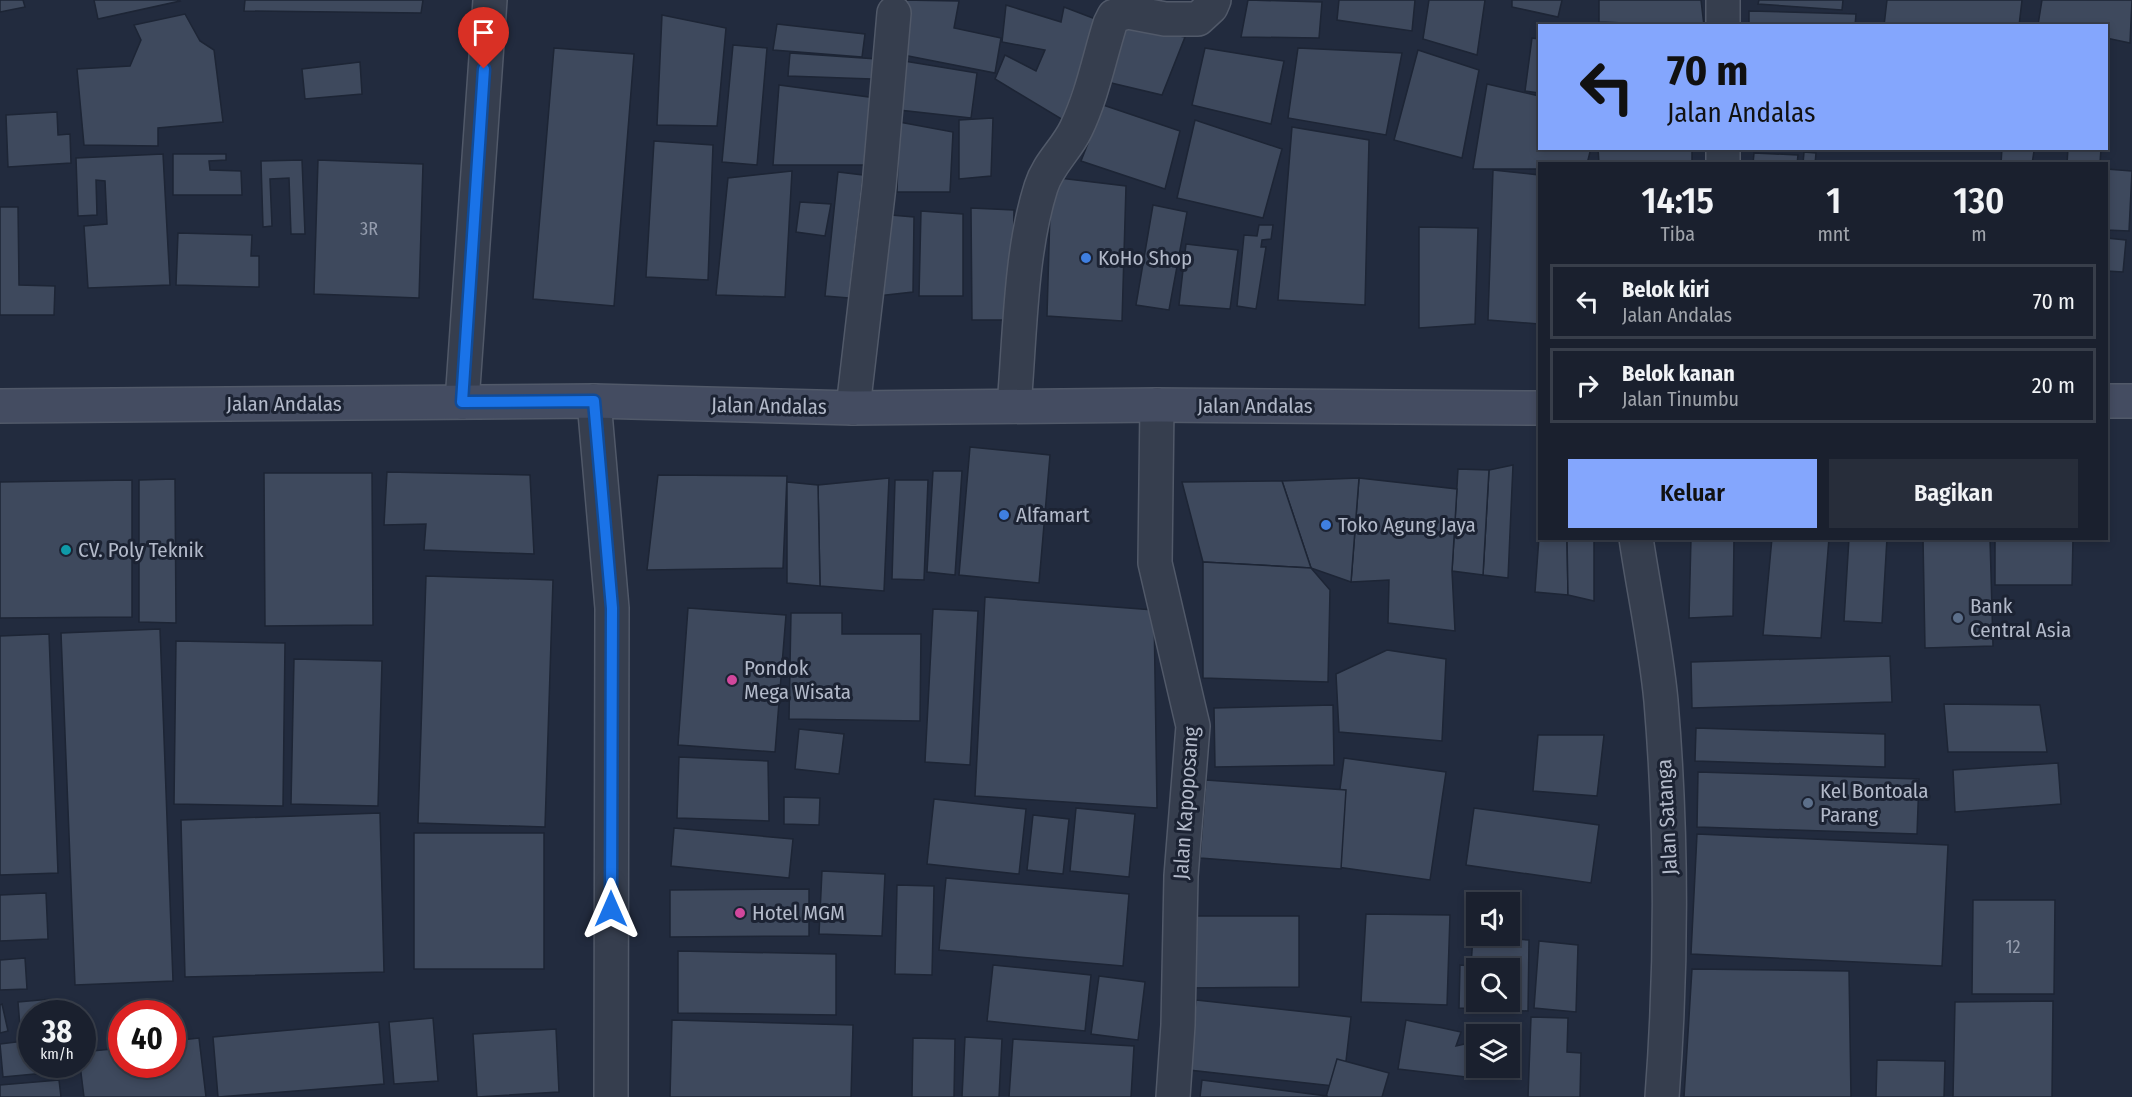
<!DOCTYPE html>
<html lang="id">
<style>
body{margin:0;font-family:"Fira Sans Condensed",sans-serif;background:#272d3a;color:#f1f3f6;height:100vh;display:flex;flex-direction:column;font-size:22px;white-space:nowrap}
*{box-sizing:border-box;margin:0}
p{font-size:20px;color:#9fa3aa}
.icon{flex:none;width:33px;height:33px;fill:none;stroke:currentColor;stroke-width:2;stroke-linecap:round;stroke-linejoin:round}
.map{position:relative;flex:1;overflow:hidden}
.details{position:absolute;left:1538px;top:162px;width:570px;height:378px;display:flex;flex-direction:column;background:#1a202e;border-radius:0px;box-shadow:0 3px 9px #0003,0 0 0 2px #383e4a}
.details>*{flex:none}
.hud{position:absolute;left:1538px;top:24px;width:570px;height:126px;border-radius:0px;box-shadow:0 3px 9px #0003,0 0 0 2px #383e4a;background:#84a6fd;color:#111;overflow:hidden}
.buttons{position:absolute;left:1466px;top:892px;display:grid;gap:12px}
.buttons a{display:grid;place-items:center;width:54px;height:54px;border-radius:0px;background:#1a202e;box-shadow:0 3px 9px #0003,0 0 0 2px #383e4a;font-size:30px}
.speed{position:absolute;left:18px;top:1000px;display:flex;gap:12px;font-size:30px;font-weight:700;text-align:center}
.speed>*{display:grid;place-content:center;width:78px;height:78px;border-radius:50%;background:#1a202e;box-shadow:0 3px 9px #0003,0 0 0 2px #383e4a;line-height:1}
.speed small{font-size:15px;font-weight:400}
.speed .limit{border:9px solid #d22;background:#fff;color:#111}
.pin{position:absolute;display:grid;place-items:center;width:51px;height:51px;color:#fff;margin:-62px -26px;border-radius:50% 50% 50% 0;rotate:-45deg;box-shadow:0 0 6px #0007}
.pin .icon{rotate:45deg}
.me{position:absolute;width:66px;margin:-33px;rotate:0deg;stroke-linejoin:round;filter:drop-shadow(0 0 4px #0008)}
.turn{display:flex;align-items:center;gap:21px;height:126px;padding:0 30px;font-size:27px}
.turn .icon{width:78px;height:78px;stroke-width:2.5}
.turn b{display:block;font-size:42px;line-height:51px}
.eta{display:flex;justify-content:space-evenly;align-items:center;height:102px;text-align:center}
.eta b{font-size:36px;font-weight:600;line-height:42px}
.action{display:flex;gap:12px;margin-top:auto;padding:12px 30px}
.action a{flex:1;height:69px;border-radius:0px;background:#84a6fd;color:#111;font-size:24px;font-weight:600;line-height:69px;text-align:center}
.action a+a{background:#272d3a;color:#f1f3f6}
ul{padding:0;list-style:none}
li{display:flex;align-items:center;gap:18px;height:75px;margin:0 12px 9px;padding:0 18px;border:3px solid #383e4a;border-radius:0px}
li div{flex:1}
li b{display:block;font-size:22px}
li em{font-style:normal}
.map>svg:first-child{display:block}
.building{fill:#3e495d;stroke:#1d2535;stroke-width:1.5;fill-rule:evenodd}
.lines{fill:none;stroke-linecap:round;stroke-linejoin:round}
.minor-casing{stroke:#515969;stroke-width:36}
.tertiary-casing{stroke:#515969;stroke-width:36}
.secondary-casing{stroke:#515969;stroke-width:36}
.minor{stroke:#363e4e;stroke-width:33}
.tertiary{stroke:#363e4e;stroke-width:33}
.secondary{stroke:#444c61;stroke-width:33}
.route-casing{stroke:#114b97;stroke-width:15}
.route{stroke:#1a73e8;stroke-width:10}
.shop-dot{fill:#3f7fe0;stroke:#1c2333;stroke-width:2}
.culture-dot{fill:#0f9aa8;stroke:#1c2333;stroke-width:2}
.service-dot{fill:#5c6f8a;stroke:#1c2333;stroke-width:2}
.hotel-dot{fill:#d1479c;stroke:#1c2333;stroke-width:2}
.labels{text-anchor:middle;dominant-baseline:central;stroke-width:6;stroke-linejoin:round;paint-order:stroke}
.number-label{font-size:18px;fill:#959dae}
.poi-label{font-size:21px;fill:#b2b9c9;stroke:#1c2333;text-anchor:start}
.street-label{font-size:21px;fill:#b2b9c9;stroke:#1c2333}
</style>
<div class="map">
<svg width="2132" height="1097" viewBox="0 0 2132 1097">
<rect width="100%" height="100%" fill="#222b3e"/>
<g class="building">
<path d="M0 0H23L25 7 0 12Z"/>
<path d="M94 0H179L180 1 98 19Z"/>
<path d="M245 0H423L421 13 244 11Z"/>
<path d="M901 0 959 1 954 28 1001 38 995 73 893 53Z"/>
<path d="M1248 0 1322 2 1319 38 1241 37Z"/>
<path d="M1339 0H1415L1412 31 1337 20Z"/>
<path d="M1429 0H1485L1477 55 1423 39Z"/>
<path d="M1512 0H1562L1558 17 1512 7Z"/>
<path d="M1599 0H1701L1704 26 1599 22Z"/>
<path d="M1759 0H1843L1842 10 1758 4Z"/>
<path d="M1887 0H2022L2019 26H1884Z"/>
<path d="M2042 0H2132L2130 43 2106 38V26L2038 25Z"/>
<path d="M1006 5 1061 22 1064 7 1098 20 1063 120 995 79 1005 55 1036 71 1045 50 1002 42Z"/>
<path d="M1749 11 1856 14 1855 26H1749Z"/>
<path d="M185 14 200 41 214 50 223 122 158 128V146L84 145 77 69 130 66 141 40 134 25Z"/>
<path d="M662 15 726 28 717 126 657 125Z"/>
<path d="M777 24 865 34 862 57 773 50Z"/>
<path d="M1121 25 1185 37 1162 95 1103 81Z"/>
<path d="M1532 38 1539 39V93L1525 91Z"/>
<path d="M733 45 767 48 757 165 722 162Z"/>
<path d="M554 48 634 54 614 306 533 299Z"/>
<path d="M1205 48 1284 61 1271 124 1192 105Z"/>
<path d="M1298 48 1402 53 1386 135 1288 118Z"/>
<path d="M1418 50 1479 70 1462 158 1394 140Z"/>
<path d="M790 53 877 59 872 79 788 76Z"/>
<path d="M898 60 977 73 971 118 890 109Z"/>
<path d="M360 62 362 94 305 99 302 69Z"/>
<path d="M1487 84 1539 96V148H1591L1587 164H1539V169H1473Z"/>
<path d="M779 85 876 98 872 165H773Z"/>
<path d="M1103 105 1180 131 1165 189 1081 161Z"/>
<path d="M57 112 58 135 70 134 71 163 8 167 6 115Z"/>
<path d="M993 118 991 176 959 179V120Z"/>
<path d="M1195 120 1282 149 1263 218 1177 198Z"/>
<path d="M899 122 953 132 950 192H897Z"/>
<path d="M1292 127 1369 140 1365 305 1278 300Z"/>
<path d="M654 141 713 145 708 280 646 277Z"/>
<path d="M1598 148H1692V164H1599Z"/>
<path d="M2002 148 2034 151 2032 164H2001Z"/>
<path d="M2068 148H2101L2100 164H2067Z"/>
<path d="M1804 152 1816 153 1815 164H1803Z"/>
<path d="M1754 153 1798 155 1797 164H1753Z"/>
<path d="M163 154 170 285 88 288 84 226 107 224 105 181 96 180 97 215 78 216 76 158Z"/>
<path d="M173 154H226V160L209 161 210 170 241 171 242 195H173Z"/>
<path d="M302 160 305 234H291L289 178 270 179 272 226 263 227 261 161Z"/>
<path d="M318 160 423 164 419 298 314 294Z"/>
<path d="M2106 169 2132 171 2129 231 2106 230Z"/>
<path d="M1493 170 1539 175V324L1488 320Z"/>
<path d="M792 171 785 297 716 295 728 178Z"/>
<path d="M838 172 863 175 849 298 825 296Z"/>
<path d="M1051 177 1126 186 1122 321 1047 316Z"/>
<path d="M800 202 831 204 825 236 796 232Z"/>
<path d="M1153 205 1187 212 1169 310 1136 305Z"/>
<path d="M0 207H18L19 285 55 286 54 315H0Z"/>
<path d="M971 208 1014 210 1012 320H972Z"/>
<path d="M921 211 963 214V296H919Z"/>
<path d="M879 214 914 217 913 292 877 296Z"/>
<path d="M1259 225H1273L1271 239 1262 240 1261 247H1266L1256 309 1237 306 1244 235 1257 236Z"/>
<path d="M1419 227 1478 228 1475 324 1419 328Z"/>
<path d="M178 233 252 235 251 256H259V287L176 285Z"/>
<path d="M2106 238 2126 240 2123 272 2106 271Z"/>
<path d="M1186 244 1238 250 1230 309 1179 305Z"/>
<path d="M970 447 1050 455 1039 583 959 575Z"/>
<path d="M1513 465 1508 578 1483 575 1489 470Z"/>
<path d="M1458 469 1489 470 1483 575 1452 571Z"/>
<path d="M933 471H962L955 575 927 572Z"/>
<path d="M387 472 530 475 534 554 424 550 426 524 384 525Z"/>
<path d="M264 473H372L373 625 265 626Z"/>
<path d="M658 475 787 476 783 568 647 570Z"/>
<path d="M889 478 884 591 820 586 818 485Z"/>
<path d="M1359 478 1457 489 1452 571 1455 631 1388 623 1389 580 1351 582Z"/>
<path d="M1359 478 1351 582 1311 568 1282 481Z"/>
<path d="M175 479 176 623 139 622V480Z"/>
<path d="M132 480V617L0 618V482Z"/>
<path d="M895 480H928L924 580 892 579Z"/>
<path d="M1282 481 1311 568 1203 562 1182 482Z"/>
<path d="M787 482 818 485 820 586 787 583Z"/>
<path d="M1539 537 1567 538 1568 595 1535 592Z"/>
<path d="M1567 538H1594V601L1568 595Z"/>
<path d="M1691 538H1734L1733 616 1689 618Z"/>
<path d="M1772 538H1829L1821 638 1763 635Z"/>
<path d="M1849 538H1887L1882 623 1844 621Z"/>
<path d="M1923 538H1990L1993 646 1925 648Z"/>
<path d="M1995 538H2073L2072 585H1995Z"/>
<path d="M1203 562 1311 568 1330 590 1328 682 1203 678Z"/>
<path d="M426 576 553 580 545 827 418 823Z"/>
<path d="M985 597 1154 610 1157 808 975 796Z"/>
<path d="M688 608 786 615 775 752 678 745Z"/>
<path d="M933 609 978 611 970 765 925 762Z"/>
<path d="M791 613H842V634H921L920 721 789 719Z"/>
<path d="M160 629 173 981 75 985 61 633Z"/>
<path d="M49 634 58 873 0 875V636Z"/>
<path d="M176 641 285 643 283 806 174 804Z"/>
<path d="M1387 650 1446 659 1442 741 1339 732 1336 674Z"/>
<path d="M1890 656 1892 702 1692 708 1691 662Z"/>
<path d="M294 659 382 661 378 806 291 804Z"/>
<path d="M1944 704 2040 705 2047 752H1948Z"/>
<path d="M1333 705 1334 765 1215 767 1214 708Z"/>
<path d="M1696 728 1885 734V767L1695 761Z"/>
<path d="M799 729 844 734 839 774 795 769Z"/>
<path d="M1538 735H1604L1597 796 1533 791Z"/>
<path d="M679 757 768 761 769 821 677 818Z"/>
<path d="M1344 758 1446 772 1430 880 1330 866Z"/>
<path d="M2058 763 2061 804 1955 812 1953 770Z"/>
<path d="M1698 772 1919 779 1917 834 1697 827Z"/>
<path d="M1206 780 1346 790 1341 869 1200 858Z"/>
<path d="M784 797 820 798 819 825 784 824Z"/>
<path d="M934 799 1026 809 1019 874 927 864Z"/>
<path d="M1076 808 1135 814 1129 877 1070 871Z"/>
<path d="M1474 808 1599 825 1591 883 1466 865Z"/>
<path d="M380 813 384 972 185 977 181 820Z"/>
<path d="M1033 815 1069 819 1063 874 1027 870Z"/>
<path d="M674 828 793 839 789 878 671 866Z"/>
<rect x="414" y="833" width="130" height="136"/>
<path d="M1697 834 1948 845 1942 966 1691 954Z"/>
<path d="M822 871 885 874 882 936 819 934Z"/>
<path d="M946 878 1129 894 1123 966 939 950Z"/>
<path d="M897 885 934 886 932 975 895 974Z"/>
<path d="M809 889V936L670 937V890Z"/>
<path d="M46 893 48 939 0 941V895Z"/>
<path d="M1973 900H2055L2054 994H1972Z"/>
<path d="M1366 914 1450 915 1447 1005 1361 1002Z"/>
<path d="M1182 916H1299V987L1181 988Z"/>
<path d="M1473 936 1529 940 1528 1011 1459 1008 1460 965 1471 966ZM1476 969H1509V1002H1476Z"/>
<path d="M1539 941 1578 945 1576 1012 1534 1008Z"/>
<path d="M678 951 836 954V1015L678 1013Z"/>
<path d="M25 958 27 989 0 990V960Z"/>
<path d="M993 965 1091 975 1085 1031 987 1021Z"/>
<path d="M1692 969 1849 971 1851 1097H1684Z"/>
<path d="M1099 976 1145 982 1138 1040 1091 1034Z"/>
<path d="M51 999 52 1014H32V1027H20L18 1002Z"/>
<path d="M1196 1000 1351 1017 1343 1087 1189 1070Z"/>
<path d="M2053 1001 2052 1097H1953L1955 1002Z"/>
<path d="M2 1004 8 1031 0 1033V1005Z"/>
<path d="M1531 1017 1568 1018 1567 1052 1581 1053 1580 1097H1528Z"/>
<path d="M433 1018 438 1081 394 1084 389 1022Z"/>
<path d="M672 1020 853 1025 851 1097H670Z"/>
<path d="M1406 1020 1461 1032 1456 1046 1469 1043 1466 1077 1398 1069Z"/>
<path d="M379 1022 384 1084 218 1097 213 1037Z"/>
<path d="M556 1029 559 1092 477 1097 473 1034Z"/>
<path d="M965 1037 1002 1039 999 1097H962Z"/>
<path d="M199 1038 206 1097H84L80 1065H82V1052L122 1048V1065H172V1041Z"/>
<path d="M913 1038 955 1039 954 1097H912Z"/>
<path d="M1013 1039 1134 1046 1131 1097H1009Z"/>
<path d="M32 1040V1065H55L56 1072 3 1077 0 1044Z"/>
<path d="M1337 1059 1389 1073 1382 1097H1326Z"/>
<path d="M1877 1060 1945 1061 1944 1097H1876Z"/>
<path d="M59 1080 61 1097H0V1085Z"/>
<path d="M1202 1080 1327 1096V1097H1200Z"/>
</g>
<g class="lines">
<g class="minor-casing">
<g id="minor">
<path d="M1723 26V0"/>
<path d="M1723 148V164"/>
<path d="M1157 405 1155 563 1193 726 1181 876 1178 1025 1173 1097"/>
<path d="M1014 406C1020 337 1020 253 1041 187 1048 164 1066 150 1076 129 1092 96 1099 59 1110 24L1114 16 1128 12 1165 19H1198L1211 7 1214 0"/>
<path d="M853 408 879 186 894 13"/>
<path d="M1636 538C1644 592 1656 647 1661 701 1672 833 1672 965 1662 1097"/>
</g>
</g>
<g class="tertiary-casing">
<g id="tertiary">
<path d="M594 401 612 608 611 1097"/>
<path d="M462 402 490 0"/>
</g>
</g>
<g class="secondary-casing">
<g id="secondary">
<path d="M2106 401H2132"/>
<path d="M0 406 594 401 853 408 1157 405 1539 408"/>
</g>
</g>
<use href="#minor" class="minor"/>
<use href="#tertiary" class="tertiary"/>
<use href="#secondary" class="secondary"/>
</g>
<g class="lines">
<g class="route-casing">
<path id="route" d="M484 69 462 402 594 401 612 608 611 909"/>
</g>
<use href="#route" class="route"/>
</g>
<g class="shop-dot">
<circle cx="1086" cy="258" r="6"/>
<circle cx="1004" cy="515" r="6"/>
<circle cx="1326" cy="525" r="6"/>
</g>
<circle class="culture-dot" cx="66" cy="550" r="6"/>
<g class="service-dot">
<circle cx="1958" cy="618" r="6"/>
<circle cx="1808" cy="803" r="6"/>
</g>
<g class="hotel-dot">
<circle cx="732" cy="680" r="6"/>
<circle cx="740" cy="913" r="6"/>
</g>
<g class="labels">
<g class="number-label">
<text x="369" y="229">3R</text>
<text x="2013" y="947">12</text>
</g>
<g class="poi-label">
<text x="1098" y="258">KoHo Shop</text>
<text x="1016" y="515">Alfamart</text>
<text x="1338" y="525">Toko Agung Jaya</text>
<text x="78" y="550">CV. Poly Teknik</text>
<text x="1970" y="606">Bank<tspan x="1970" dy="24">Central Asia</tspan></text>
<text x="744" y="668">Pondok<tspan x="744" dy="24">Mega Wisata</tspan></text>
<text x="1820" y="791">Kel Bontoala<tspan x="1820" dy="24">Parang</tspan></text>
<text x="752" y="913">Hotel MGM</text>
</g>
<g class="street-label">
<text x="284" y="404">Jalan Andalas</text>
<text transform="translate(769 406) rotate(1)">Jalan Andalas</text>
<text x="1255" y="406">Jalan Andalas</text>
<text transform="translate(1186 803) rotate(-86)">Jalan Kapoposang</text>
<text transform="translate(1667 817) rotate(-93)">Jalan Satanga</text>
</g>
</g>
</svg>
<div class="buttons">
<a><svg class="icon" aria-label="sound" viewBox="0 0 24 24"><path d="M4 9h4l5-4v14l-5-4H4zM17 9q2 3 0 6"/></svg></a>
<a><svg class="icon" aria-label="search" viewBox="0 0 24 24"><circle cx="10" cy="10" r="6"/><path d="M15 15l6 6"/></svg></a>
<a><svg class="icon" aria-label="layers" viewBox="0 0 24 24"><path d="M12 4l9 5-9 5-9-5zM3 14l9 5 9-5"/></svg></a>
</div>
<div class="speed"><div>38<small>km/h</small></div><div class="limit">40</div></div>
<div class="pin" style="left:484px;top:69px;background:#d93025"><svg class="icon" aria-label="arrive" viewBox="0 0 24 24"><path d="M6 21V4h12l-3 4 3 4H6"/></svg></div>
<svg class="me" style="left:611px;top:909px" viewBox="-20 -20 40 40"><path d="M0-17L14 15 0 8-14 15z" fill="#1a73e8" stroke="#fff" stroke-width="4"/></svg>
<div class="hud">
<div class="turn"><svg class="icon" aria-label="left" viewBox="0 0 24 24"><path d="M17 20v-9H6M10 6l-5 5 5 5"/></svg><div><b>70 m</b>Jalan Andalas</div></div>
</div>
<section class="details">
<div class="eta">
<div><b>14:15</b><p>Tiba</p></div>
<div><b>1</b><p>mnt</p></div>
<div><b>130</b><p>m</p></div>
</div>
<ul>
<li><svg class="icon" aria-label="left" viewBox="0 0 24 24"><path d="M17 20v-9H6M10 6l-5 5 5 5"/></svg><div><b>Belok kiri</b><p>Jalan Andalas</p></div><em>70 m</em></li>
<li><svg class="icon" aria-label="right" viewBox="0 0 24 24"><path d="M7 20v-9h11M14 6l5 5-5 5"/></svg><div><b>Belok kanan</b><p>Jalan Tinumbu</p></div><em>20 m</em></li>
</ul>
<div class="action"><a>Keluar</a><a>Bagikan</a></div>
</section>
</div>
